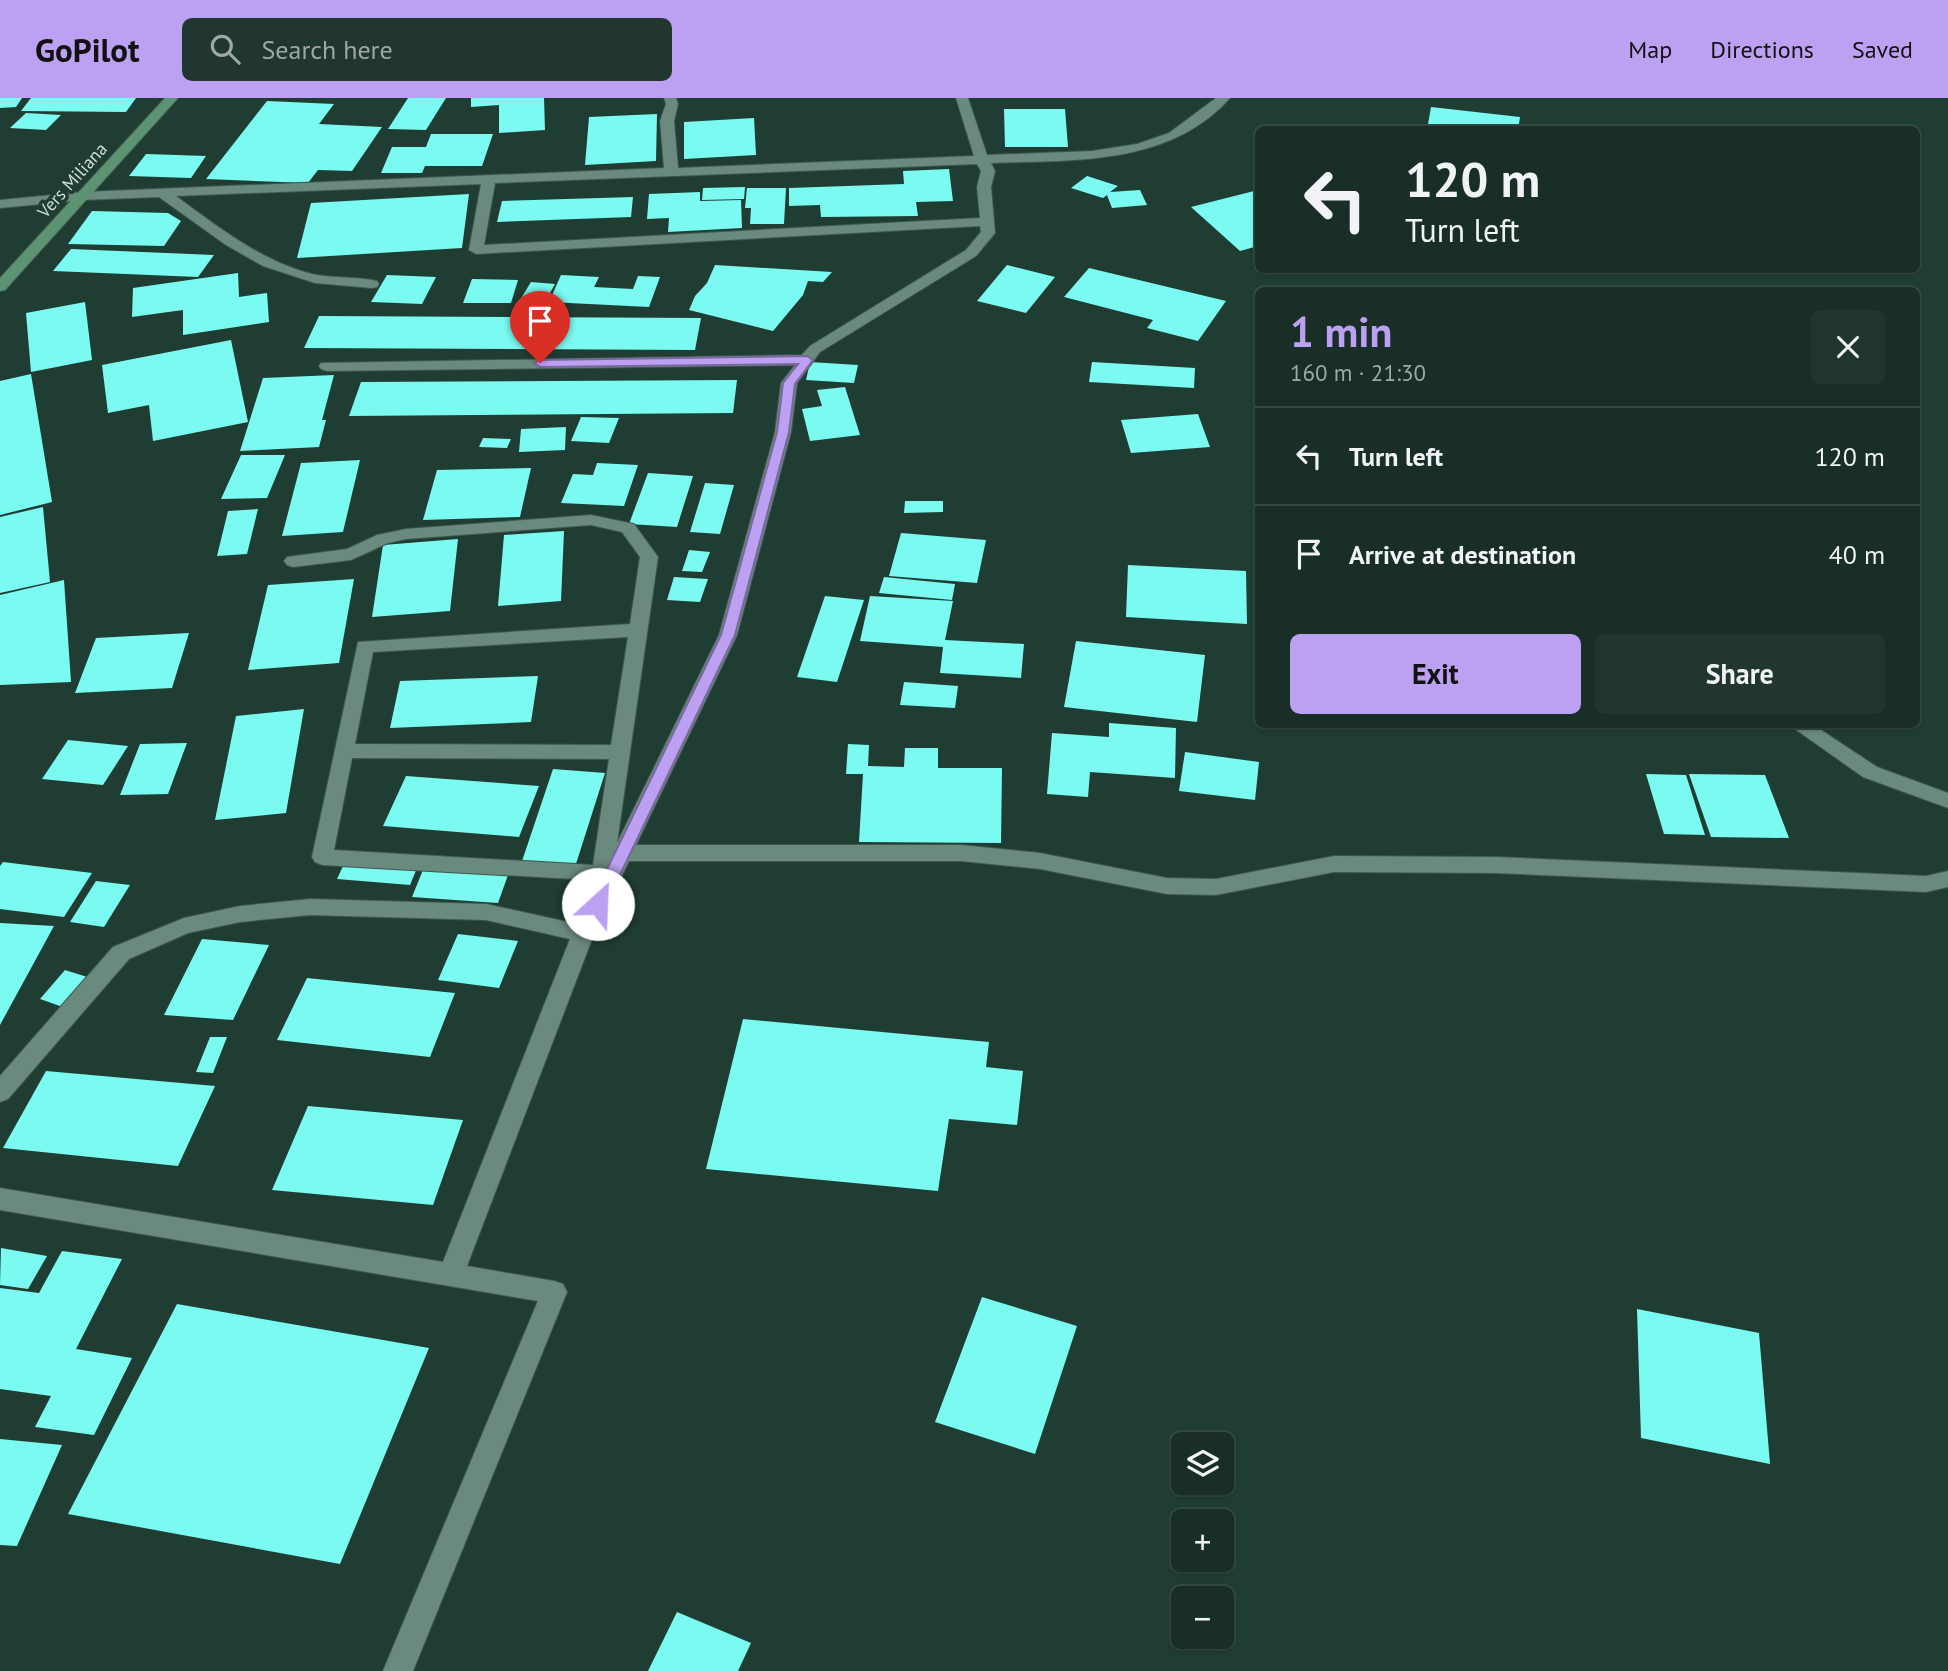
<!DOCTYPE html>
<meta charset="utf-8">
<style>
body{margin:0;font-family:"PT Sans",sans-serif;background:#21362f;color:#f1f3f6;height:100vh;display:flex;flex-direction:column;font-size:26px;white-space:nowrap}
*{box-sizing:border-box;margin:0}
p{font-size:23px;color:#9fa8a7}
.icon{flex:none;width:38px;height:38px;fill:none;stroke:currentColor;stroke-width:2;stroke-linecap:round;stroke-linejoin:round}
.map{position:relative;flex:1;overflow:hidden}
.panel{position:absolute;left:1255px;top:189px;width:665px;height:441px;display:flex;flex-direction:column;background:#182e27;border-radius:10px;box-shadow:0 2px 5px #0004,0 0 0 2px #364a44}
.panel>*{flex:none}
.top-card{position:absolute;left:1255px;top:28px;width:665px;height:147px;border-radius:10px;box-shadow:0 2px 5px #0004,0 0 0 2px #364a44;background:#182e27;color:#f1f3f6;overflow:hidden}
.fabs{position:absolute;left:1171px;top:1334px;display:grid;gap:14px}
.fabs a{display:grid;place-items:center;width:63px;height:63px;border-radius:10px;background:#182e27;box-shadow:0 2px 5px #0004,0 0 0 2px #364a44;font-size:35px}
.pin{position:absolute;display:grid;place-items:center;width:60px;height:60px;color:#fff;margin:-72px -30px;border-radius:50% 50% 50% 0;rotate:-45deg;box-shadow:0 0 7px #0007}
.pin .icon{rotate:45deg}
.me{position:absolute;width:77px;margin:-38px;rotate:25deg;stroke-linejoin:round;filter:drop-shadow(0 0 5px #0008)}
.turn{display:flex;align-items:center;gap:24px;height:147px;padding:0 35px;font-size:32px}
.turn .icon{width:91px;height:91px;stroke-width:2.5}
.turn b{display:block;font-size:49px;line-height:60px}
.round{display:grid;place-items:center;flex:none;width:74px;height:74px;border-radius:10px;background:#21362f}
.overview{display:flex;align-items:center;justify-content:space-between;height:119px;padding:0 35px}
h1{font-size:42px;font-weight:700;line-height:52px;color:#bca0f2}
.primary-button{display:flex;gap:14px;margin-top:auto;padding:14px 35px}
.primary-button a{flex:1;height:80px;border-radius:10px;background:#bca0f2;color:#111;font-size:28px;font-weight:700;line-height:80px;text-align:center}
.primary-button a+a{background:#21362f;color:#f1f3f6}
ul{padding:0;list-style:none}
li{display:flex;align-items:center;gap:21px;height:98px;padding:0 35px;border-top:2px solid #364a44}
li div{flex:1}
li b{display:block;font-size:26px}
li em{font-style:normal}
header{display:flex;align-items:center;gap:42px;box-sizing:border-box;height:98px;padding:0 35px;background:#bca0f2;color:#111}
header strong{font-size:33px}
nav{display:flex;gap:38px;margin-inline-start:auto;font-size:24px}
.search{width:490px;height:63px;background:#21362f;display:flex;align-items:center;gap:18px;box-sizing:border-box;padding:0 24px;border-radius:10px;color:#9fa8a7;font-size:26px}
.map>svg:first-child{display:block}
.building{fill:#7bfaf1}
.lines{fill:none;stroke-linecap:round;stroke-linejoin:round}
.minor-casing{stroke:#3e5850;stroke-width:2}
.major-casing{stroke:#3e5850;stroke-width:2}
.minor{fill:#6a8a7e;fill-rule:evenodd}
.major{fill:#5c9472;fill-rule:evenodd}
.route{fill:#bca0f2;stroke:#7a689d;stroke-width:2}
.labels{text-anchor:middle;dominant-baseline:central;stroke-width:7;stroke-linejoin:round;paint-order:stroke}
.far-street-label{font-size:18px;fill:#cfdfd9;stroke:#203d34}
</style>
<header>
<strong>GoPilot</strong>
<div class="search"><svg class="icon" aria-label="search" viewBox="0 0 24 24"><circle cx="10" cy="10" r="6"/><path d="M15 15l6 6"/></svg>Search here</div>
<nav><a>Map</a><a>Directions</a><a>Saved</a></nav>
</header>
<div class="map">
<svg width="1948" height="1573" viewBox="0 0 1948 1573">
<rect width="100%" height="100%" fill="#203d34"/>
<g class="building">
<path d="M0 0H22L16 9 0 10Z"/>
<path d="M31 0H136L126 14 21 13Z"/>
<path d="M408 0H446L426 32 388 31Z"/>
<path d="M471 0H544L545 32 499 35V7L471 9Z"/>
<path d="M267 3 334 6 319 26 382 29 352 73 318 72 308 85 206 81Z"/>
<path d="M1431 9 1520 19 1518 32H1427Z"/>
<path d="M1004 11H1065L1068 49H1005Z"/>
<path d="M26 15 61 17 46 32 10 30Z"/>
<path d="M657 16 656 63 585 67 589 19Z"/>
<path d="M754 20 756 57 684 61V24Z"/>
<path d="M431 36H493L482 68H425L422 75H381L392 49H426Z"/>
<path d="M146 56 206 58 191 80 129 78Z"/>
<path d="M949 71 953 103 916 104 918 118 821 119 820 107 789 108V90L904 86 903 73Z"/>
<path d="M1087 78 1118 88 1110 94 1140 92 1147 107 1112 110 1107 97 1103 100 1071 90Z"/>
<path d="M745 89 744 101 702 102 703 90Z"/>
<path d="M747 90H786L784 126H750L751 110H745Z"/>
<path d="M1258 92V148L1240 153 1191 109Z"/>
<path d="M700 94V103L741 102 742 130 668 134 669 120 647 121 649 96Z"/>
<path d="M469 96 462 150 297 160 311 105Z"/>
<path d="M633 99 631 119 497 124 502 103Z"/>
<path d="M92 113 168 115 181 123 164 148 68 146Z"/>
<path d="M71 151 214 157 198 179 53 173Z"/>
<path d="M715 167 832 174 823 184 808 183 803 197 773 233 689 212 695 198 707 185Z"/>
<path d="M1007 167 1055 179 1026 215 977 203Z"/>
<path d="M1089 170 1226 203 1198 243 1147 230 1153 222 1064 199Z"/>
<path d="M238 175 239 199 267 195 269 224 183 237V212L132 219 133 190Z"/>
<path d="M387 177 436 179 422 206 371 204Z"/>
<path d="M561 177 599 179 594 189 633 191 638 178 660 179 649 209 549 204Z"/>
<path d="M472 181 518 182 511 205H463Z"/>
<path d="M531 184 555 186 545 204 520 202Z"/>
<path d="M85 204 92 262 31 274 26 215Z"/>
<path d="M319 218 701 220 695 252 304 250Z"/>
<path d="M231 242 248 324 153 343 149 307 108 315 102 267Z"/>
<path d="M810 264 858 267 854 285 806 282Z"/>
<path d="M1092 264 1195 270 1194 290 1089 284Z"/>
<path d="M31 276 52 404 0 417V283Z"/>
<path d="M334 277 322 322H326L319 349 240 353 263 280Z"/>
<path d="M737 282 733 315 349 318 361 284Z"/>
<path d="M845 289 860 337 810 343 802 311 822 308 817 292Z"/>
<path d="M1198 316 1210 349 1131 355 1121 322Z"/>
<path d="M581 319 619 320 609 345 571 343Z"/>
<path d="M566 329 565 352 519 354 521 331Z"/>
<path d="M483 340 511 341 507 350 479 349Z"/>
<path d="M241 357H285L267 400 221 401Z"/>
<path d="M360 362 343 434 282 438 301 365Z"/>
<path d="M597 365 638 367 624 408 561 405 573 376 593 377Z"/>
<path d="M531 370 520 419 423 422 437 372Z"/>
<path d="M648 375 693 378 677 429 629 426Z"/>
<path d="M705 385 734 387 720 436 690 434Z"/>
<path d="M905 403H943V414L904 415Z"/>
<path d="M43 409 50 484 0 495V419Z"/>
<path d="M258 411 247 456 217 458 228 413Z"/>
<path d="M564 433 561 503 498 508 504 437Z"/>
<path d="M901 435 986 442 977 485 889 478Z"/>
<path d="M458 441 450 513 372 519 383 447Z"/>
<path d="M689 452 710 454 702 474 682 473Z"/>
<path d="M1128 467 1246 473 1247 526 1126 519Z"/>
<path d="M674 479 708 481 700 504 667 502Z"/>
<path d="M884 479 955 486 952 502 879 495Z"/>
<path d="M354 481 339 565 248 572 268 487Z"/>
<path d="M64 482 71 584 0 587V497Z"/>
<path d="M825 498 864 502 837 584 797 579Z"/>
<path d="M870 498 953 503 945 542 1024 546 1021 580 940 575 943 549 860 543Z"/>
<path d="M189 535 172 590 75 595 96 540Z"/>
<path d="M1076 543 1205 557 1197 624 1064 609Z"/>
<path d="M538 578 531 624 390 630 400 583Z"/>
<path d="M904 584 958 588 955 610 900 607Z"/>
<path d="M304 611 286 715 215 722 236 618Z"/>
<path d="M1109 625 1176 630 1175 680 1090 674 1088 699 1047 696 1052 635 1109 639Z"/>
<path d="M68 642 128 648 103 687 42 681Z"/>
<path d="M187 645 168 696 120 697 140 646Z"/>
<path d="M848 646 869 647 868 668 904 669 905 650H938V670H1002L1001 745 859 744 863 676H846Z"/>
<path d="M1185 654 1259 664 1255 702 1179 693Z"/>
<path d="M553 671 605 675 575 769 521 766Z"/>
<path d="M1646 676 1686 677 1705 737 1664 736Z"/>
<path d="M1689 676 1765 677 1789 740 1711 739Z"/>
<path d="M406 678 539 688 519 739 383 728Z"/>
<path d="M350 753 422 758 410 787 337 781Z"/>
<path d="M429 757 513 763 498 805 412 799Z"/>
<path d="M3 764 92 775 64 819 0 811V768Z"/>
<path d="M96 783 130 787 104 829 70 824Z"/>
<path d="M0 825 54 828 0 927Z"/>
<path d="M458 836 518 843 499 890 438 882Z"/>
<path d="M202 841 269 847 233 922 164 917Z"/>
<path d="M65 872 100 883 74 913 40 901Z"/>
<path d="M307 880 455 895 430 959 277 942Z"/>
<path d="M743 921 989 944 986 969 1023 973 1017 1027 949 1021 938 1093 706 1071Z"/>
<path d="M210 939H227L213 975 196 974Z"/>
<path d="M46 973 215 988 178 1068 3 1050Z"/>
<path d="M308 1008 463 1022 433 1107 272 1092Z"/>
<path d="M1 1150 47 1158 28 1191 0 1187Z"/>
<path d="M62 1153 122 1161 76 1251 132 1260 94 1337 35 1329 51 1298 0 1291V1190L39 1195Z"/>
<path d="M982 1199 1077 1228 1035 1356 935 1324Z"/>
<path d="M177 1206 429 1250 340 1466 68 1416Z"/>
<path d="M1637 1211 1759 1235 1770 1366 1641 1340Z"/>
<path d="M0 1341 62 1347 17 1448 0 1447Z"/>
<path d="M677 1514 751 1545 738 1573H648Z"/>
</g>
<g class="lines">
<g class="minor-casing">
<g id="minor">
<path d="M664 0H676L678 6 674 23 678 70 974 58 956 0H968L987 57 1092 53 1137 46 1169 35 1216 0H1230C1169 68 1074 62 991 65L995 73 991 89 995 135 976 158 820 254 797 285 791 334 737 537 636 747H961L1040 755 1167 780 1216 781 1334 758 1495 759 1926 778 1948 773V789L1926 794 1495 775 1334 774 1216 797 1167 796 1040 771 961 763H629L594 836 467 1168 554 1183 563 1186 567 1194 413 1573H383L538 1203 0 1112V1090L443 1164 570 841 486 822 310 817 240 824 188 835 129 861 8 1001 0 1004V978L113 849 184 820 240 808 310 801 486 806 577 826 595 789 591 782 322 767 315 764 312 759 358 544 630 526 640 459 622 434 591 427 406 441 388 445 351 462 293 469 287 467 284 463 287 459 347 451 377 437 406 431 591 417 634 426 658 459 617 745 719 537 775 334 781 285 795 267 327 273 321 271 319 268 321 265 802 257 810 248 966 152 981 134 980 128 476 156 469 152 481 86 176 98C218 129 261 163 312 176 334 181 356 178 377 183L379 186 377 189 372 190 315 185 263 168 226 147 159 99 83 102 0 110V102L83 94 664 70 660 23 666 6ZM977 66 981 73 977 89 980 120 484 147 495 85ZM628 539 611 647 355 646 373 554ZM352 660 609 661 593 767 334 752Z"/>
<path d="M1788 626H1812L1877 669 1948 695V710L1863 679Z"/>
</g>
</g>
<g class="major-casing">
<path id="major" d="M165 0H178L5 192 0 193V180Z"/>
</g>
<use href="#minor" class="minor"/>
<use href="#major" class="major"/>
</g>
<path class="route" d="M807 258 813 262 795 286 789 334 735 537 606 806 598 812 592 810 590 806 721 537 777 334 783 285 798 266 540 269 534 265 540 262Z"/>
<g class="labels">
<g class="far-street-label">
<text transform="translate(72 82) rotate(-48)">Vers Miliana</text>
</g>
</g>
</svg>
<div class="fabs">
<a><svg class="icon" aria-label="layers" viewBox="0 0 24 24"><path d="M12 4l9 5-9 5-9-5zM3 14l9 5 9-5"/></svg></a>
<a>+</a>
<a>−</a>
</div>
<div class="pin" style="left:540px;top:265px;background:#d93025"><svg class="icon" aria-label="arrive" viewBox="0 0 24 24"><path d="M6 21V4h12l-3 4 3 4H6"/></svg></div>
<svg class="me" style="left:598px;top:806px" viewBox="-20 -20 40 40"><circle r="19" fill="#fff"/><path d="M0-13L10 11 0 6-10 11z" fill="#bca0f2"/></svg>
<div class="top-card">
<div class="turn"><svg class="icon" aria-label="left" viewBox="0 0 24 24"><path d="M17 20v-9H6M10 6l-5 5 5 5"/></svg><div><b>120 m</b>Turn left</div></div>
</div>
<section class="panel">
<div class="overview"><div><h1>1 min</h1><p>160 m · 21:30</p></div><a class="round"><svg class="icon" aria-label="close" viewBox="0 0 24 24"><path d="M6 6l12 12M18 6L6 18"/></svg></a></div>
<ul>
<li><svg class="icon" aria-label="left" viewBox="0 0 24 24"><path d="M17 20v-9H6M10 6l-5 5 5 5"/></svg><div><b>Turn left</b></div><em>120 m</em></li>
<li><svg class="icon" aria-label="arrive" viewBox="0 0 24 24"><path d="M6 21V4h12l-3 4 3 4H6"/></svg><div><b>Arrive at destination</b></div><em>40 m</em></li>
</ul>
<div class="primary-button"><a>Exit</a><a>Share</a></div>
</section>
</div>
